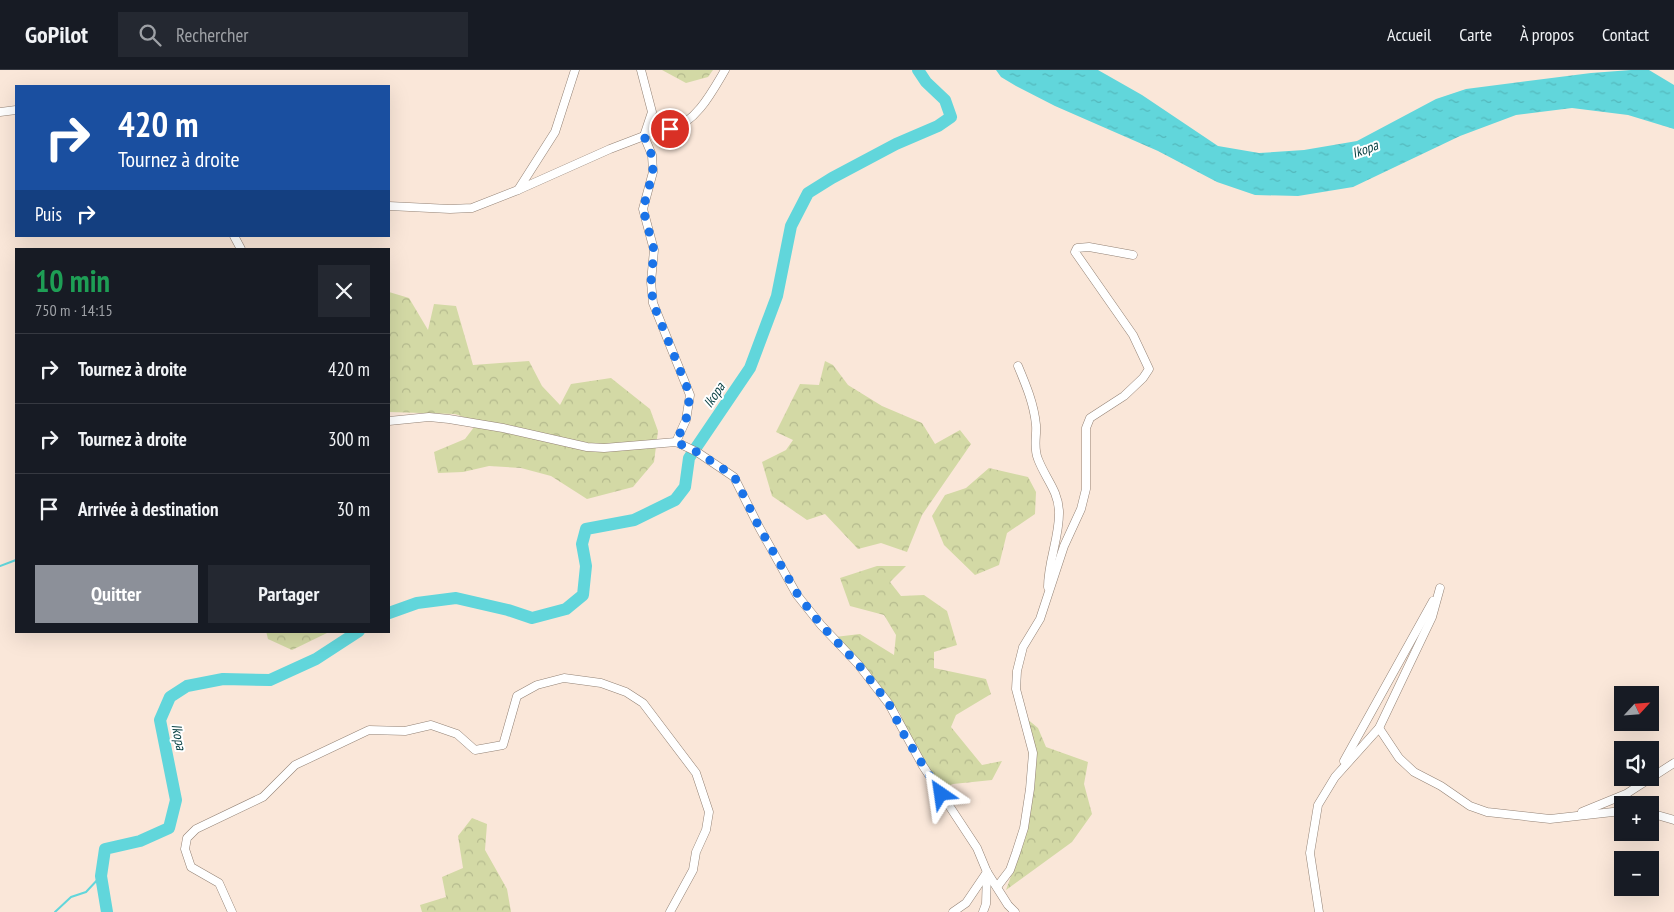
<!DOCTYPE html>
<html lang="fr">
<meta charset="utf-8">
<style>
body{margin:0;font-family:"PT Sans Narrow",sans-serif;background:#242831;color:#f1f3f6;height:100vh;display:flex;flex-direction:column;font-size:19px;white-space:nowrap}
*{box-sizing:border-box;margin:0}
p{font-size:16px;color:#9ea1a6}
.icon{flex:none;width:28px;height:28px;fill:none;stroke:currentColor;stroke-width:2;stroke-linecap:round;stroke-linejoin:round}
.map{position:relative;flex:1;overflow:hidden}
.drawer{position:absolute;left:15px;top:178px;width:375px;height:385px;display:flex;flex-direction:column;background:#171b24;border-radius:0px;box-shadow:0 5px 20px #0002}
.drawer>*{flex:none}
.hud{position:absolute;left:15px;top:15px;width:375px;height:152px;border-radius:0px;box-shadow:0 5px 20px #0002;background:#1a4fa0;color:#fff;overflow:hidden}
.needle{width:32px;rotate:64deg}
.buttons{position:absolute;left:1614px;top:616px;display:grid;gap:10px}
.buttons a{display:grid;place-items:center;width:45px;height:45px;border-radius:0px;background:#171b24;box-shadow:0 5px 20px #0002;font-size:25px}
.pin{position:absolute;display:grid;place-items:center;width:42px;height:42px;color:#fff;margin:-21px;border:2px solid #fff;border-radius:50%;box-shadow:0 1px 5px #0007}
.me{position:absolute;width:55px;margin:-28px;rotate:328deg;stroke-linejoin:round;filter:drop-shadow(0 0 4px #0008)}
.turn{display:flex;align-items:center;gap:18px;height:105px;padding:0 20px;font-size:22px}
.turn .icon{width:65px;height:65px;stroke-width:2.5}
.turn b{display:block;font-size:35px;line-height:42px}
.then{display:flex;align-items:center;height:48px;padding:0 20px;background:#0003;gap:10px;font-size:19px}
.round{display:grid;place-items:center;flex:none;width:52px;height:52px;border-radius:0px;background:#242831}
.overview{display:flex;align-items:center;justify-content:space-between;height:85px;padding:0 20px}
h1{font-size:30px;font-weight:800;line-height:38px;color:#1e9e55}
.cta{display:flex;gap:10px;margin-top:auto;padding:10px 20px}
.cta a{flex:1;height:58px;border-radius:0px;background:#8c9099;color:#fff;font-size:20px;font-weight:800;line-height:58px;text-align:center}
.cta a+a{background:#242831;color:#f1f3f6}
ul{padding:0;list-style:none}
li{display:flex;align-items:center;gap:15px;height:70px;padding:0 20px;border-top:1px solid #363941}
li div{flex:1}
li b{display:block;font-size:19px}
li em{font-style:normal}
header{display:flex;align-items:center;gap:30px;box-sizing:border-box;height:70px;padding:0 25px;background:#171b24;border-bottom:1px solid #363941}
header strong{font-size:24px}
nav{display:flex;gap:28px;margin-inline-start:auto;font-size:18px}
.search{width:350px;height:45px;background:#242831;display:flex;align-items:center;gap:12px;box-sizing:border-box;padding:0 18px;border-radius:0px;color:#9ea1a6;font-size:19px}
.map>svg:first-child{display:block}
.forest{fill:url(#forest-crowns)}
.water{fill:url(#water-ripples)}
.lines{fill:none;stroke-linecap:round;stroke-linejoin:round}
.stream{stroke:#61d6db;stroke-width:2}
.river{stroke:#61d6db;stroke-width:12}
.minor-casing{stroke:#938275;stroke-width:9}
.minor{stroke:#fff;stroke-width:8}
.route{stroke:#1a73e8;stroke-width:9;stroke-dasharray:0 16.2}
.labels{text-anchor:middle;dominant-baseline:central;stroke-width:4;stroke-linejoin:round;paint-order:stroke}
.water-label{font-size:14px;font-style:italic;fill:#084043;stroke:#fff}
</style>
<header>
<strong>GoPilot</strong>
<div class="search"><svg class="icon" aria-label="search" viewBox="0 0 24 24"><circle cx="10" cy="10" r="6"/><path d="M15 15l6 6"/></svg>Rechercher</div>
<nav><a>Accueil</a><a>Carte</a><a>À propos</a><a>Contact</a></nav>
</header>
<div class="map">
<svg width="1674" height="842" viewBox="0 0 1674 842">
<defs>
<pattern id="forest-crowns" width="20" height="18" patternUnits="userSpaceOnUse" patternTransform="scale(1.25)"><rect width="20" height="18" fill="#d3d9a5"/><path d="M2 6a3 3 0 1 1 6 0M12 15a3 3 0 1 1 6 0" fill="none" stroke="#b5ba8e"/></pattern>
<pattern id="water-ripples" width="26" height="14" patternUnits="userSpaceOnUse" patternTransform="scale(1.25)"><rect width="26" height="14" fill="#61d6db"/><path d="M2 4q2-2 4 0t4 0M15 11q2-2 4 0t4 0" fill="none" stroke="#54b8bc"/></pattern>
</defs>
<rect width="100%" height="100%" fill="#fae7d9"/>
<g class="forest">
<path d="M662 0H713L708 7 686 13Z"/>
<path d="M389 222 409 228 428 260 434 234 456 236 473 295 529 291 542 316 560 335 571 314 611 308 650 339 658 361 654 392 633 417 587 429 551 406 521 398 489 396 463 402 438 403 434 382 465 369 478 352 455 344 389 342Z"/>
<path d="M825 291 833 295 848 315 882 336 922 353 935 374 960 360 971 374 922 445 907 482 881 473 858 479 825 444 807 450 772 426 762 392 786 380 793 370 776 362 800 314 819 315Z"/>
<path d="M989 398 1028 407 1036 422 1035 444 1007 463 999 495 975 505 944 475 932 446 945 425 966 418Z"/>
<path d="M877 496H906L890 512 901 526 924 525 947 541 957 575 934 582V598L986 609 991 624 956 645 951 657 982 695 1002 691 992 710 953 714 940 719 912 675 900 643 871 607 835 567 860 564 894 585 896 565 884 545 850 536 840 508Z"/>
<path d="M266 561H326L327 563 292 580 268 569Z"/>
<path d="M1026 648 1038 658 1046 677 1088 692 1084 714 1092 744 1072 772 1006 820 1015 795 1030 700Z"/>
<path d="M472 748 487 754 485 780 507 819 511 842H422L420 835 446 827 442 807 463 798 458 766Z"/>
</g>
<path class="water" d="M996 0H1098L1142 25 1218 76 1259 83 1304 80 1357 71 1436 29 1466 19 1591 3 1631 0H1649L1674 15V59L1628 45 1572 38 1516 45 1460 66 1353 117 1298 126 1255 125 1217 112 1158 81 1055 36 1016 16 1001 7Z"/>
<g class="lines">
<g class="stream">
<path d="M0 496 16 490"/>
<path d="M55 842 71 827 86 822 101 806"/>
</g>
<g class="river">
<path d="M389 543 417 533 456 528 508 540 532 548 566 539 583 525 586 496 582 474 586 459 634 450 675 430 685 417 689 388 750 298 777 226 791 156 808 123 832 108 896 74 938 56 951 47 945 30 926 12 918 0"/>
<path d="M107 842 101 806 105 779 140 771 169 758 176 730 160 650 170 627 187 616 223 609 270 610 316 589 359 561"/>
</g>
<g class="minor-casing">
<g id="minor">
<path d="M641 0 652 42 644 66 652 85 653 102 643 139 654 180 651 212 653 233 690 325 686 350 676 372"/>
<path d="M0 42 16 40"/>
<path d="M518 120 610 79 644 66 656 55C661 57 667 59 672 58 696 53 713 20 725 0"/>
<path d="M389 136 450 139 472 138 518 120 555 62 575 0"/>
<path d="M234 166 241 179"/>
<path d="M1018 296C1026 315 1034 334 1036 355 1037 366 1033 377 1038 389 1045 408 1058 420 1059 441 1060 466 1048 491 1048 517"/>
<path d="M389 351 429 347 449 349 503 358 587 377 604 378 676 372 697 382 734 407 759 457 797 525 821 555 858 594 889 634 923 696 977 778 987 802 1008 835 1015 842"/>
<path d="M1379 658 1399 688 1414 702 1441 716 1470 736 1487 742 1550 749 1622 741"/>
<path d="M1344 691 1433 531"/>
<path d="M1582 742 1626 724 1674 693"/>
<path d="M1650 743 1674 750"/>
<path d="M997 817 1010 800 1016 783 1024 758 1030 719 1033 683 1016 619 1017 601 1023 577 1040 549 1064 476 1081 439 1086 419V358L1090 348 1124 326 1143 308 1149 299 1133 265 1075 182 1077 178 1089 177 1133 185"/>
<path d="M232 842 219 813 191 797 185 779 187 768 196 759 263 727 295 695 369 660 405 661 431 655 457 664 475 680 503 675 517 626 537 615 564 608 601 613 626 622 643 633 696 703 709 742 706 760 696 782 693 800 670 842"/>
<path d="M953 842 966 833 987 802"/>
<path d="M983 842 986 834 987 802"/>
<path d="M1319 842 1310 783 1318 735 1335 707 1379 658 1432 547 1440 518"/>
</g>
</g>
<use href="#minor" class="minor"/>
</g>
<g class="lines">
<path class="route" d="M670 59 656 56 644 66 652 86 653 102 643 139 654 180 651 212 653 233 690 325 686 350 676 372 697 382 734 406 759 457 798 525 821 555 858 594 889 634 903 663 941 724"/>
</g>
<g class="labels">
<g class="water-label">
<text transform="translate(1365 79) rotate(-20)">Ikopa</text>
<text transform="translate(714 325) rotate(-56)">Ikopa</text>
<text transform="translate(179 667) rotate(79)">Ikopa</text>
</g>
</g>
</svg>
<div class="buttons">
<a><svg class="needle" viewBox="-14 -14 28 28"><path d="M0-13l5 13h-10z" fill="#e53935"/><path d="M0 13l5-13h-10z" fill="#9ea1a6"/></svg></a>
<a><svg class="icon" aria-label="sound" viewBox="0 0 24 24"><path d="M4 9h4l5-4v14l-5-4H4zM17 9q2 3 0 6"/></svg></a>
<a>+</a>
<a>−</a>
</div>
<div class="pin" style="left:670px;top:59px;background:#d93025"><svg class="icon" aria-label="arrive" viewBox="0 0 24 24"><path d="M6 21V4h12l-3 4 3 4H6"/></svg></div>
<svg class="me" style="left:941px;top:724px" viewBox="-20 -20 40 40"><path d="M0-17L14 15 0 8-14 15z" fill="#1a73e8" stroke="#fff" stroke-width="4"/></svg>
<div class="hud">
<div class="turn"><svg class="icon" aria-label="right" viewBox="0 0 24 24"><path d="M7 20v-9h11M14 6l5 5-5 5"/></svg><div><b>420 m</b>Tournez à droite</div></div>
<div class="then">Puis<svg class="icon" aria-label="right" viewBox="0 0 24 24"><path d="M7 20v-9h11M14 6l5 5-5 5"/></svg></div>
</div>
<section class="drawer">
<div class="overview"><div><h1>10 min</h1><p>750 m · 14:15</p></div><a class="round"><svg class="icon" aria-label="close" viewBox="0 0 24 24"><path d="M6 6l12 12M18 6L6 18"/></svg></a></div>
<ul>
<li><svg class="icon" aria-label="right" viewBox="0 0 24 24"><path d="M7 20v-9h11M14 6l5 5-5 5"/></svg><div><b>Tournez à droite</b></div><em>420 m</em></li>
<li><svg class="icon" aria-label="right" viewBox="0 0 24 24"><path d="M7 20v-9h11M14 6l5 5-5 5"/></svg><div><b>Tournez à droite</b></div><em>300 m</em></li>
<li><svg class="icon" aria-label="arrive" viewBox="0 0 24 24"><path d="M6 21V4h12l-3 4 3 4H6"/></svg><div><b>Arrivée à destination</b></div><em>30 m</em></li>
</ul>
<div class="cta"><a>Quitter</a><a>Partager</a></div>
</section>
</div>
